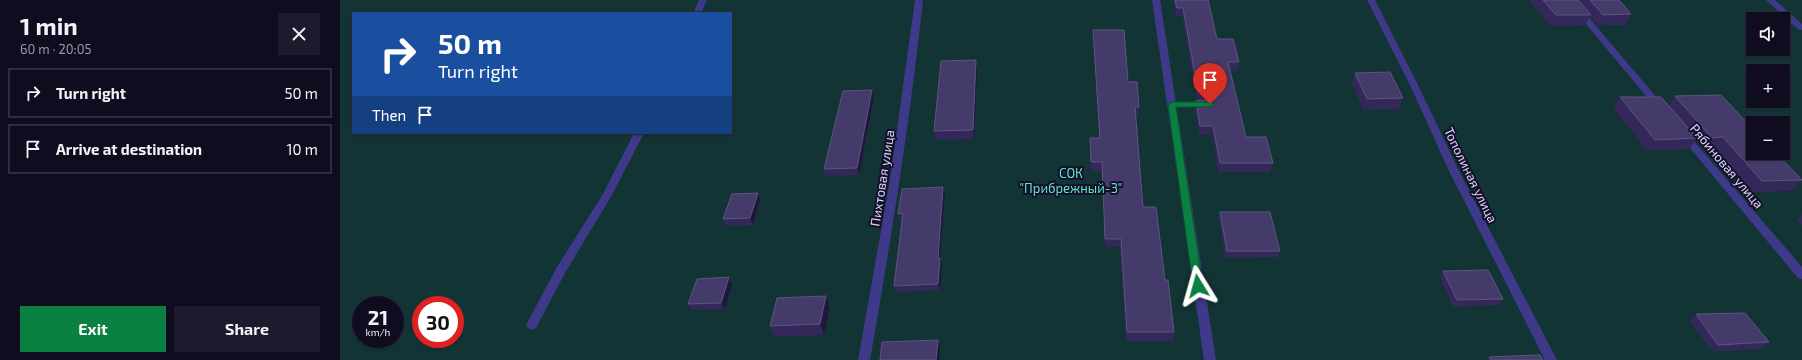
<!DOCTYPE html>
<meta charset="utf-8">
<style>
body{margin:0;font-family:"Exo 2",sans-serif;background:#1e1a2d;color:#f1f3f6;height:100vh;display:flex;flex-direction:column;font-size:15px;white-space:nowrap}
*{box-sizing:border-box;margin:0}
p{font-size:13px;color:#9c9ba5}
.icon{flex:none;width:22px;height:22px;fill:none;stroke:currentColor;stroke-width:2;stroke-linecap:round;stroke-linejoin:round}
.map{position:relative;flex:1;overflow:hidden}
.drawer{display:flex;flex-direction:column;background:#100c20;width:340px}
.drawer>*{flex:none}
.hud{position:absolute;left:12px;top:12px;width:380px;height:122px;border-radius:0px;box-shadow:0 1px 3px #0004,0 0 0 1px #302c3e;background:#1a4fa0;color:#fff;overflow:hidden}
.fabs{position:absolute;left:1406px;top:12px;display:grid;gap:8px}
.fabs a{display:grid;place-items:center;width:44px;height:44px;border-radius:0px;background:#100c20;box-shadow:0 1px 3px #0004,0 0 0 1px #302c3e;font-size:20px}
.speed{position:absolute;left:12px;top:296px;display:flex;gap:8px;font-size:20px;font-weight:700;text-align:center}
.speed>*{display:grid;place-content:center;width:52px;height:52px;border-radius:50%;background:#100c20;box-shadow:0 1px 3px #0004,0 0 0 1px #302c3e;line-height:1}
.speed small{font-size:10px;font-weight:400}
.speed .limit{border:6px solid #d22;background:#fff;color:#111}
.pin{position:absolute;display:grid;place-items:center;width:34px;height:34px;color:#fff;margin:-41px -17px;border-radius:50% 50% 50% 0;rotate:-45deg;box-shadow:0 0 4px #0007}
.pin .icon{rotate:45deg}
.me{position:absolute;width:44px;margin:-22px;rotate:352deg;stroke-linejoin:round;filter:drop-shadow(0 0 3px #0008)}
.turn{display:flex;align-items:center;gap:14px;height:84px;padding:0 20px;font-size:18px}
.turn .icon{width:52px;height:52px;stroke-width:2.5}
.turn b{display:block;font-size:28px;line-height:34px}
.then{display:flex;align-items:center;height:38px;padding:0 20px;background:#0003;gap:8px;font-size:15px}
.round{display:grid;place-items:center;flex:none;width:42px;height:42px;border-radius:0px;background:#1e1a2d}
.summary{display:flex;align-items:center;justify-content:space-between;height:68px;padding:0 20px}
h1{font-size:24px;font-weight:700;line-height:30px}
.button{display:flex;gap:8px;margin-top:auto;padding:8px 20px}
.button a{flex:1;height:46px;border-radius:0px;background:#0b8043;color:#fff;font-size:16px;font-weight:700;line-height:46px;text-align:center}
.button a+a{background:#1e1a2d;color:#f1f3f6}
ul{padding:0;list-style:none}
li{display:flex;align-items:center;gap:12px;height:50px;margin:0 8px 6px;padding:0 12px;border:2px solid #302c3e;border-radius:0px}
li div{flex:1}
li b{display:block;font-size:15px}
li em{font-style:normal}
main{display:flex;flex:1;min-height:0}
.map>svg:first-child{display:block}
.green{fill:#123434;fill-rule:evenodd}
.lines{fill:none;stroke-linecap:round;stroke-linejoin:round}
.service{fill:#3f398a;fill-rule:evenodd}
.minor{fill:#3f398a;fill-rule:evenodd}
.wall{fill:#332859}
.shaded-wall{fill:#1f173e}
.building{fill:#453b6a;stroke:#5d5482}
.route{fill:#0b8043;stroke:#07532c}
.labels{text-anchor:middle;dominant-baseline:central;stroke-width:4;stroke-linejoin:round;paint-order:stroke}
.street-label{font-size:13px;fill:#ded8ff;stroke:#15102a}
.park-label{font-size:13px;fill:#5fe4c7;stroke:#15102a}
</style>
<main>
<section class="drawer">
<div class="summary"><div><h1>1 min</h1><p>60 m · 20:05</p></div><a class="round"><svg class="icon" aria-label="close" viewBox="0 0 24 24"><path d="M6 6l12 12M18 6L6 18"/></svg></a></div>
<ul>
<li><svg class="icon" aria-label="right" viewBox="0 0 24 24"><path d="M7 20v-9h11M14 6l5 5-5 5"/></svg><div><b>Turn right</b></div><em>50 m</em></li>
<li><svg class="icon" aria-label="arrive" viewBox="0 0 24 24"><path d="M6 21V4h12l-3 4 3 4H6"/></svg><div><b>Arrive at destination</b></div><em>10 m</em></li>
</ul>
<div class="button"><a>Exit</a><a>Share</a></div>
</section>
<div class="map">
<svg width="1462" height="360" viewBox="0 0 1462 360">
<rect width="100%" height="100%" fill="#15102a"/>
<path class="green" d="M0 0H1462V360H0ZM13 13H391V133H13ZM1413 19H1443V49H1413ZM1413 71H1443V101H1413ZM1413 123H1443V153H1413ZM21 305H55V339H21ZM81 305H115V339H81Z"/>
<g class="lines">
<g class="service">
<path d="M359 0H367L361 13H353Z"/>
<path d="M868 101 873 104 871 106 832 108 827 105 832 102Z"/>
<path d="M294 133H304L272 195 225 273 196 328 192 330 188 328 186 325 217 267 263 194Z"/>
</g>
<g class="minor">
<path d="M575 0H583C570 121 551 240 530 360H518L550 180Z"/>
<path d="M812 0H820L876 360H864Z"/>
<path d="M1027 0H1035L1078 85 1119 171 1217 360H1205L1109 171 1070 85Z"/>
<path d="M1226 0H1234L1323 105 1325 107 1323 109H1317Z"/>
<path d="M1426 0H1435L1462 24V30H1459Z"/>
<path d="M1343 131 1346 132 1462 267V279L1458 278 1340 136 1338 134 1340 132Z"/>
</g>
</g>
<g class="wall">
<path d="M833 0H868L877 39 899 62 897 71H890L906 137 933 163 930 172H878L872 135H859L855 110 856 101 867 100H857L842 16H836Z"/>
<path d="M1189 0H1279L1291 14 1286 25H1257L1250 16 1245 25 1210 26Z"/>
<path d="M753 30 788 82 799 107V115H796L803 207 825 280 834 332 833 341H786L780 247H765L762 171H751L750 138H759L753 39Z"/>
<path d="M636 60 637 68 634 139 595 140 594 131Z"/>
<path d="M1015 73 1063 98 1059 109 1023 110 1012 84Z"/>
<path d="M532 90 534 97 519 175 485 176 484 169Z"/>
<path d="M1335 96 1462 180 1452 191 1413 192 1375 149H1363L1356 140 1349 149 1307 151 1273 108 1280 97 1329 106Z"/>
<path d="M603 187 605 194 599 258H600L602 265 600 290 556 292 554 286 563 220H560L558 214Z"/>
<path d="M420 200 413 225 386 226 383 219Z"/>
<path d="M880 212 940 251 938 257 885 258 879 218Z"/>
<path d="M1462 214V226L1457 220Z"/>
<path d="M1103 271 1163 299 1159 305 1113 307 1100 277Z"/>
<path d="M392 284 385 309 352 310 348 304Z"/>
<path d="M490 307 484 335 435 337 430 326Z"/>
<path d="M1356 314 1429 342 1422 349 1372 351 1350 321Z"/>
<path d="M1149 357 1203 360H1147Z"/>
</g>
<g class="shaded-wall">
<path d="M636 60 637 68 634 139 633 130Z"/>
<path d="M532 90 534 97 519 175 517 168Z"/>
<path d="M603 187 605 194 599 265 598 258Z"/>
<path d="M418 193 420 200 413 225 410 218Z"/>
<path d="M600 258 602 265 600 290 598 284Z"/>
<path d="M389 277 392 284 385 309 381 303Z"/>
<path d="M486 296 490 307 484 335 480 324Z"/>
<path d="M598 340 600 351 599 360H596Z"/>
</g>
<g class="building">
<path d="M835 0H868L877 39H893L899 62H888L906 137H926L933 163H880L873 126H860L856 101 875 99 878 95 871 91H858L843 8H837Z"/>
<path d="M1203 0H1238L1251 15H1216Z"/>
<path d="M1250 0H1279L1291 14 1263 15Z"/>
<path d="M753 30H784L788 82H797L799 107H795L803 207H816L825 280H828L834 332H787L781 239H765L762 162H751L750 138H760Z"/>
<path d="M636 60 633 130 594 131 601 61Z"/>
<path d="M1050 72 1063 98 1027 99 1015 73Z"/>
<path d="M532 90 517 168 484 169 503 91Z"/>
<path d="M1381 95 1413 129V153H1436L1462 180 1422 181 1383 137 1372 138 1335 96Z"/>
<path d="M1280 97H1321L1357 138 1315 140Z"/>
<path d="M603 187 598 258H600L598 284 554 286 563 213 558 214 562 189Z"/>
<path d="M418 193 410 218 383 219 392 194Z"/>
<path d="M880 212H930L940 251H887Z"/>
<path d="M1148 270 1163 299 1117 300 1103 271Z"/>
<path d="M389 277 381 303 348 304 357 279Z"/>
<path d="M486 296 480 324 430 326 437 298Z"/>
<path d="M1405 313 1429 342 1378 345 1356 314Z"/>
<path d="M598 340 596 360H540L542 342Z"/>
<path d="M1200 355 1203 360H1151L1149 357Z"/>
</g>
<path class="route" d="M832 102H870L875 104 870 107H836L863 286 862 289H855L853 286 828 105Z"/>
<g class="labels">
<g class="street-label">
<text transform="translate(1387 166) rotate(50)">Рябиновая улица</text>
<text transform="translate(1131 175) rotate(64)">Тополиная улица</text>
<text transform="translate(542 178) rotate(-81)">Пихтовая улица</text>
</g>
<g class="park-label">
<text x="731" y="173">СОК<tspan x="731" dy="15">"Прибрежный-3"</tspan></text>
</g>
</g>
</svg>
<div class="fabs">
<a><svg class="icon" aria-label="sound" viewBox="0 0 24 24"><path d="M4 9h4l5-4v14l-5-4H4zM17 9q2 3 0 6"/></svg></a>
<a>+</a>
<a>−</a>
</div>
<div class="speed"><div>21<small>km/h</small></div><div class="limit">30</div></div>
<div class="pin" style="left:870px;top:104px;background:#d93025"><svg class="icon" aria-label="arrive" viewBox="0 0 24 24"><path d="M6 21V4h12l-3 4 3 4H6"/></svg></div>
<svg class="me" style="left:858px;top:286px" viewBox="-20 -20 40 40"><path d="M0-17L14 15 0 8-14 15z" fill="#0b8043" stroke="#fff" stroke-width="4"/></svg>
<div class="hud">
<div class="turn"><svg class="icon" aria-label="right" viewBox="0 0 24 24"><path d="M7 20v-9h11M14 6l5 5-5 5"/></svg><div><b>50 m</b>Turn right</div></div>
<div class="then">Then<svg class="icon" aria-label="arrive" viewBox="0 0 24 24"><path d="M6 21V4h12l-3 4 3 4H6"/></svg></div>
</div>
</div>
</main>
